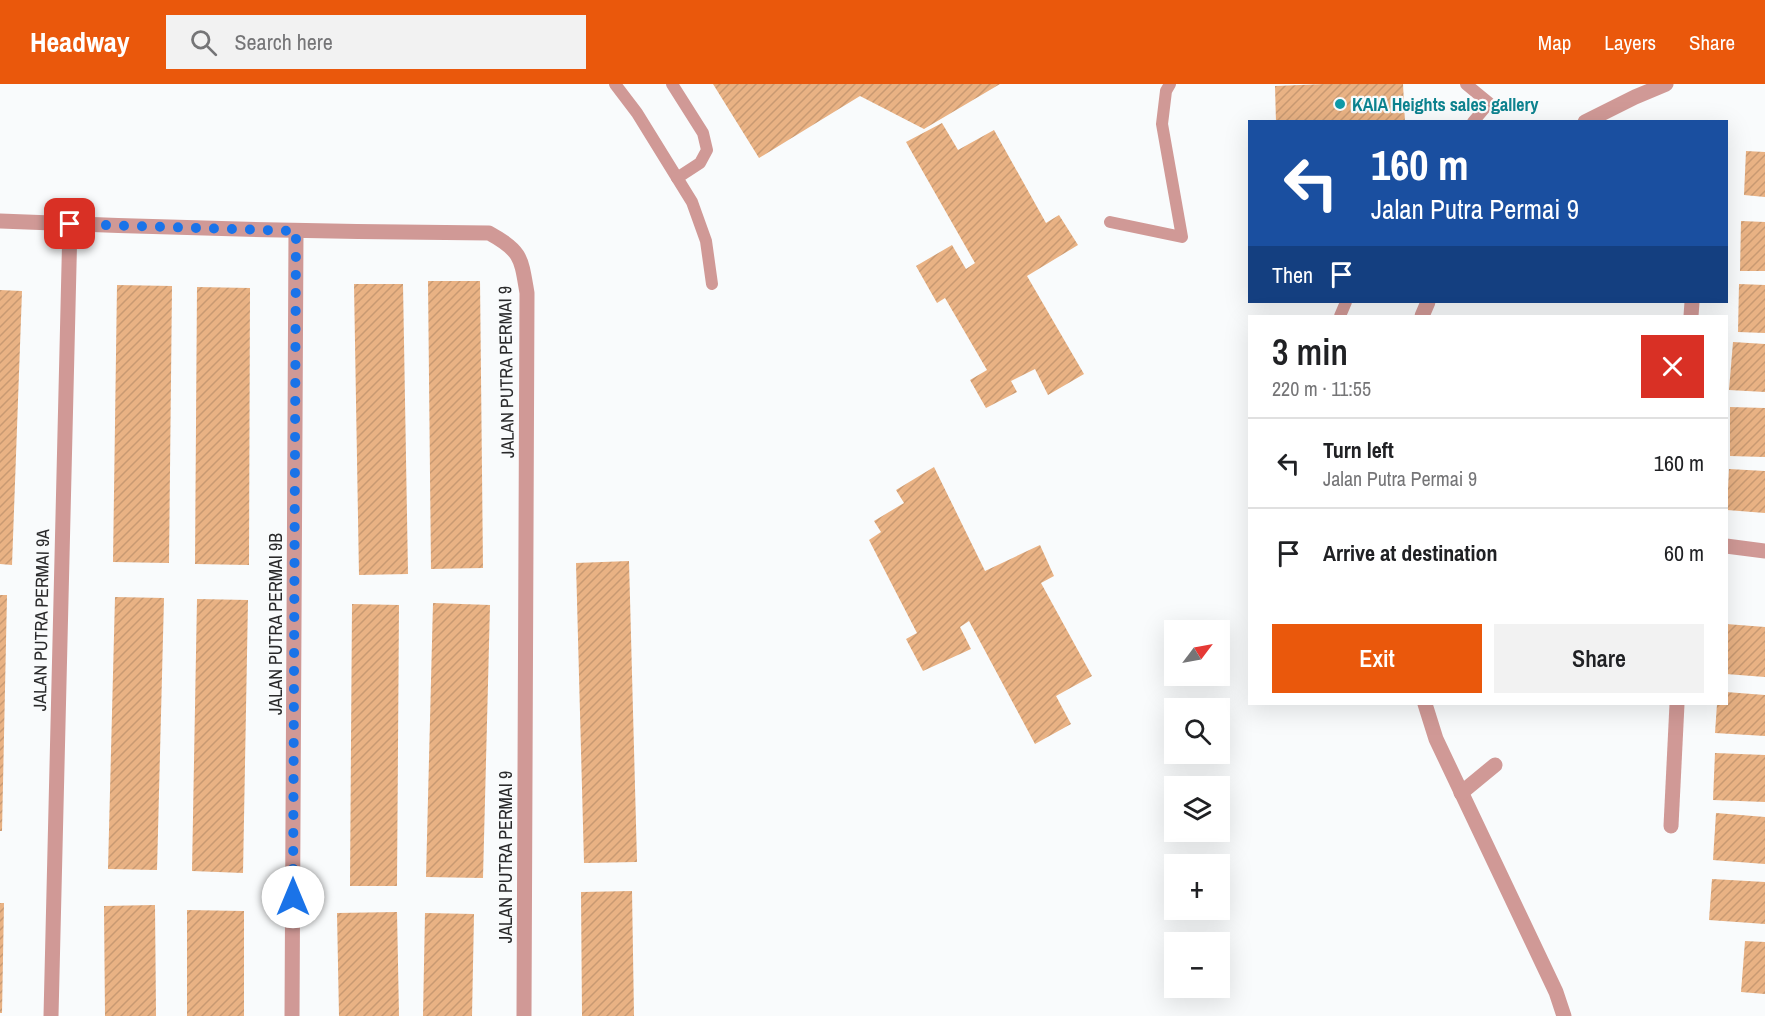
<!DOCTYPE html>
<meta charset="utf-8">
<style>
body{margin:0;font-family:"Archivo Narrow",sans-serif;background:#f2f2f2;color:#202124;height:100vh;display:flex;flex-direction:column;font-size:22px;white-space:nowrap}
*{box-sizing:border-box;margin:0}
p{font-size:20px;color:#757577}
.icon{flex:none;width:33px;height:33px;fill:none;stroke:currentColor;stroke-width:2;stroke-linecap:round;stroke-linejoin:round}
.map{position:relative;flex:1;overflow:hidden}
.panel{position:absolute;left:1248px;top:231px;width:480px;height:390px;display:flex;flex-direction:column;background:#fff;border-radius:0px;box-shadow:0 6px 24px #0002}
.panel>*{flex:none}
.guide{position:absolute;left:1248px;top:36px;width:480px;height:183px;border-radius:0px;box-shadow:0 6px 24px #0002;background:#1a4fa0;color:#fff;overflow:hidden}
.needle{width:39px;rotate:58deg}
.tools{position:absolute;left:1164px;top:536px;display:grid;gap:12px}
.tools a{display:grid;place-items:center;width:66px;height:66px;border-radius:0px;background:#fff;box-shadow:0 6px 24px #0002;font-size:30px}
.pin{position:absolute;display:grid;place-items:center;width:51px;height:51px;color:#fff;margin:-26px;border-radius:12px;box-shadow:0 3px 9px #0006}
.me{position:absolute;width:66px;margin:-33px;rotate:0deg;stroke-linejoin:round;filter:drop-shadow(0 0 4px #0008)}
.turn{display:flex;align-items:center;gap:21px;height:126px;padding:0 24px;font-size:27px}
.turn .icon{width:78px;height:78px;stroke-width:2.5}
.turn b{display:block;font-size:42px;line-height:51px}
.then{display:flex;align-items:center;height:57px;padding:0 24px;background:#0003;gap:12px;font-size:22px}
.round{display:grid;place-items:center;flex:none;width:63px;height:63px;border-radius:0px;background:#f2f2f2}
.summary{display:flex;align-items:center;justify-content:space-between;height:102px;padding:0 24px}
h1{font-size:36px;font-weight:600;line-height:45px}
.button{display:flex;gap:12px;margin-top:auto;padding:12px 24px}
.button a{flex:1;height:69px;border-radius:0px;background:#ea580c;color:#fff;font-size:24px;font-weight:600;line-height:69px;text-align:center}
.button a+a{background:#f2f2f2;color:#202124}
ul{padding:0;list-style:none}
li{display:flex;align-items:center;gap:18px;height:90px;padding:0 24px;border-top:2px solid #e0e0e0}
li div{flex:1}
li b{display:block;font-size:22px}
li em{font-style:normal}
header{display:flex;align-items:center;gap:36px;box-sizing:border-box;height:84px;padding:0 30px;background:#ea580c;color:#fff}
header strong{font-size:28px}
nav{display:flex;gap:33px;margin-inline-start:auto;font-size:21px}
.search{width:420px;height:54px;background:#f2f2f2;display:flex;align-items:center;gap:15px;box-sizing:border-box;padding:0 21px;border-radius:0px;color:#757577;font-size:22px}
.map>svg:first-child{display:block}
.building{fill:url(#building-hatch)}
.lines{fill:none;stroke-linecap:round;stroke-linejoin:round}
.service{stroke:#d09996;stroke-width:12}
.minor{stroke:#d09996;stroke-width:15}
.route{stroke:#1a73e8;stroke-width:10;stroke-dasharray:0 18}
.culture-dot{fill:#0f9aa8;stroke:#f9fbfc;stroke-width:2}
.labels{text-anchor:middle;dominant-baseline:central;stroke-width:4.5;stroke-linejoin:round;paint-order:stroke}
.culture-label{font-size:18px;font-weight:bold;fill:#0d838f;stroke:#f9fbfc;text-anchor:start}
.street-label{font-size:18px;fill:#2a2a2b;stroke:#f9fbfc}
</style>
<header>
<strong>Headway</strong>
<div class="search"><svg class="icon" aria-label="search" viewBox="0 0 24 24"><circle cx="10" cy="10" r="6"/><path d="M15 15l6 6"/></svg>Search here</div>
<nav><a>Map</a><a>Layers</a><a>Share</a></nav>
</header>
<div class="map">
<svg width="1765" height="932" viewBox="0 0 1765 932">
<defs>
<pattern id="building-hatch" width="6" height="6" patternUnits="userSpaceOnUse" patternTransform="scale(1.5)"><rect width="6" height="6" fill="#e9b284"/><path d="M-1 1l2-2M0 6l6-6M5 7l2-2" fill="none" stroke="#c89972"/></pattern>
</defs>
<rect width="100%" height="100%" fill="#f9fbfc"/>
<g class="building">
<path d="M713 0H1000L924 45 860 12 759 74Z"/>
<path d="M1325 0H1403L1405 38H1276L1275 2Z"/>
<path d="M942 39 958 66 994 46 1046 139 1059 131 1078 161 1027 192 1084 290 1048 311 1035 285 1011 297 1017 308 986 324 970 296 987 286 945 214 937 219 916 182 952 161 966 185 975 179 906 58Z"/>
<path d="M1746 67 1765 68V113L1744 111Z"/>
<path d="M1741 137 1765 138V187H1740Z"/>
<path d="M428 197H480L483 484 431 485Z"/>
<path d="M354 200H403L408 490 359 491Z"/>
<path d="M1739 200 1765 201V249L1738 248Z"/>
<path d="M117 201 172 202 169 479 113 478Z"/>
<path d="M197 203 250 204 249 481 195 480Z"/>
<path d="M0 206 22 207 12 481 0 480Z"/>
<path d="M1733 258 1765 260V308L1729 306Z"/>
<path d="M1730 323 1765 324V373L1730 372Z"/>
<path d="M934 383 985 487 1040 461 1054 492 1041 499 1092 592 1056 612 1071 640 1035 660 969 537 960 543 971 565 923 587 906 555 917 549 869 456 881 448 874 437 904 419 896 406Z"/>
<path d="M1729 385 1765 387V429L1727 426Z"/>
<path d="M629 477 637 778 584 779 576 479Z"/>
<path d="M0 511H7L2 747H0Z"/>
<path d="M115 513 164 514 157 786 108 785Z"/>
<path d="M197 515 248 516 243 789 192 787Z"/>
<path d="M433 519 490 521 483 794 426 793Z"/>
<path d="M352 520 399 521 397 802H350Z"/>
<path d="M1726 540 1765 543V593L1726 590Z"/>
<path d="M1726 608 1765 611V652L1715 649 1717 620H1726Z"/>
<path d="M1715 669 1765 671V718L1713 716Z"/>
<path d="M1716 729 1765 733V780L1713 776Z"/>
<path d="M1712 795 1765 798V840L1709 836Z"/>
<path d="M632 807 634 932H582L581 808Z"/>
<path d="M0 819H4L2 929H0Z"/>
<path d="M155 821 156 932H105L104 822Z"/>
<path d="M187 826 244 827V932H187Z"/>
<path d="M397 828 399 932H339L337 829Z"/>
<path d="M425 829 474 830 472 932H423Z"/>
<path d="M1745 857 1765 858V910L1741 908Z"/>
</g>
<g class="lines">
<g class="service">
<path d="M615 0 637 29 692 118 706 157 712 200"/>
<path d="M672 0 703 49 707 66 700 79 677 94"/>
<path d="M1466 0 1489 19 1473 38"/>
<path d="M1110 138 1182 153 1162 40 1166 7 1170 0"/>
<path d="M1340 232 1346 218"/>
</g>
<g class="minor">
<path d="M1585 38 1635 13 1666 0"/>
<path d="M0 137C163 144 326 148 489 149 522 167 521 174 527 209L524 932"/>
<path d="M1422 232 1428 218"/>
<path d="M1691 232 1692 218"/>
<path d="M1726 462 1765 467"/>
<path d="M1425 620 1436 655 1556 908 1564 932"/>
<path d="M1461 709 1495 681"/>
<path d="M1671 742 1677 620"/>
<path d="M51 932 70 140"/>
<path d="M292 932 296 147"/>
</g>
</g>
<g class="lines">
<path class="route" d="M70 140 296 147 293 813"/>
</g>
<circle class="culture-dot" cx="1340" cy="20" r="6"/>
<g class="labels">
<g class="culture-label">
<text x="1352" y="20">KAIA Heights sales gallery</text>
</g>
<g class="street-label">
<text transform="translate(506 288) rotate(-91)">JALAN PUTRA PERMAI 9</text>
<text transform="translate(41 536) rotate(-89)">JALAN PUTRA PERMAI 9A</text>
<text transform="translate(275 540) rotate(-90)">JALAN PUTRA PERMAI 9B</text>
<text transform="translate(505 773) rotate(-90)">JALAN PUTRA PERMAI 9</text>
</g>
</g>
</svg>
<div class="tools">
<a><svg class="needle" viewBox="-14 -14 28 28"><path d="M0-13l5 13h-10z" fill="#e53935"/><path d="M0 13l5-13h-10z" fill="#757577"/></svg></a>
<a><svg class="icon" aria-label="search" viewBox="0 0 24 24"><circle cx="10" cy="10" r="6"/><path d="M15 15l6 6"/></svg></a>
<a><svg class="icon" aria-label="layers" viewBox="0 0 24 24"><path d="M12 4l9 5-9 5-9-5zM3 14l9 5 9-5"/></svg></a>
<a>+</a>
<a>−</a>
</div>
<div class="pin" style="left:70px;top:140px;background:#d93025"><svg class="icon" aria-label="arrive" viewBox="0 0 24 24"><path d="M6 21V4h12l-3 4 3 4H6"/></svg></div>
<svg class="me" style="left:293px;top:813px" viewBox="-20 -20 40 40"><circle r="19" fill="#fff"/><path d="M0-13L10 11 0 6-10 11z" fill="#1a73e8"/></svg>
<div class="guide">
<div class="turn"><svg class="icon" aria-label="left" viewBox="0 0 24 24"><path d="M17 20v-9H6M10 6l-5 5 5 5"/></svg><div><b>160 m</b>Jalan Putra Permai 9</div></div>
<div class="then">Then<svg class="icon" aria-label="arrive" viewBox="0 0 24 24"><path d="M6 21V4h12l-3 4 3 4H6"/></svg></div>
</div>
<section class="panel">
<div class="summary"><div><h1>3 min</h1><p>220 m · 11:55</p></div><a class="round" style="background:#d93025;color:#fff"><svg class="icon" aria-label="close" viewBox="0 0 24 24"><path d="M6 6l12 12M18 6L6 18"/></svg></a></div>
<ul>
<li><svg class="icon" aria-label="left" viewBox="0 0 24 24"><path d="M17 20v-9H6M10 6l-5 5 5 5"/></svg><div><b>Turn left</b><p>Jalan Putra Permai 9</p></div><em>160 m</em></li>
<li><svg class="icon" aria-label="arrive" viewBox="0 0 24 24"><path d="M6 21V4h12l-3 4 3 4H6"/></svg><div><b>Arrive at destination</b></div><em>60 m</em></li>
</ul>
<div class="button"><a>Exit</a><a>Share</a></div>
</section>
</div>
